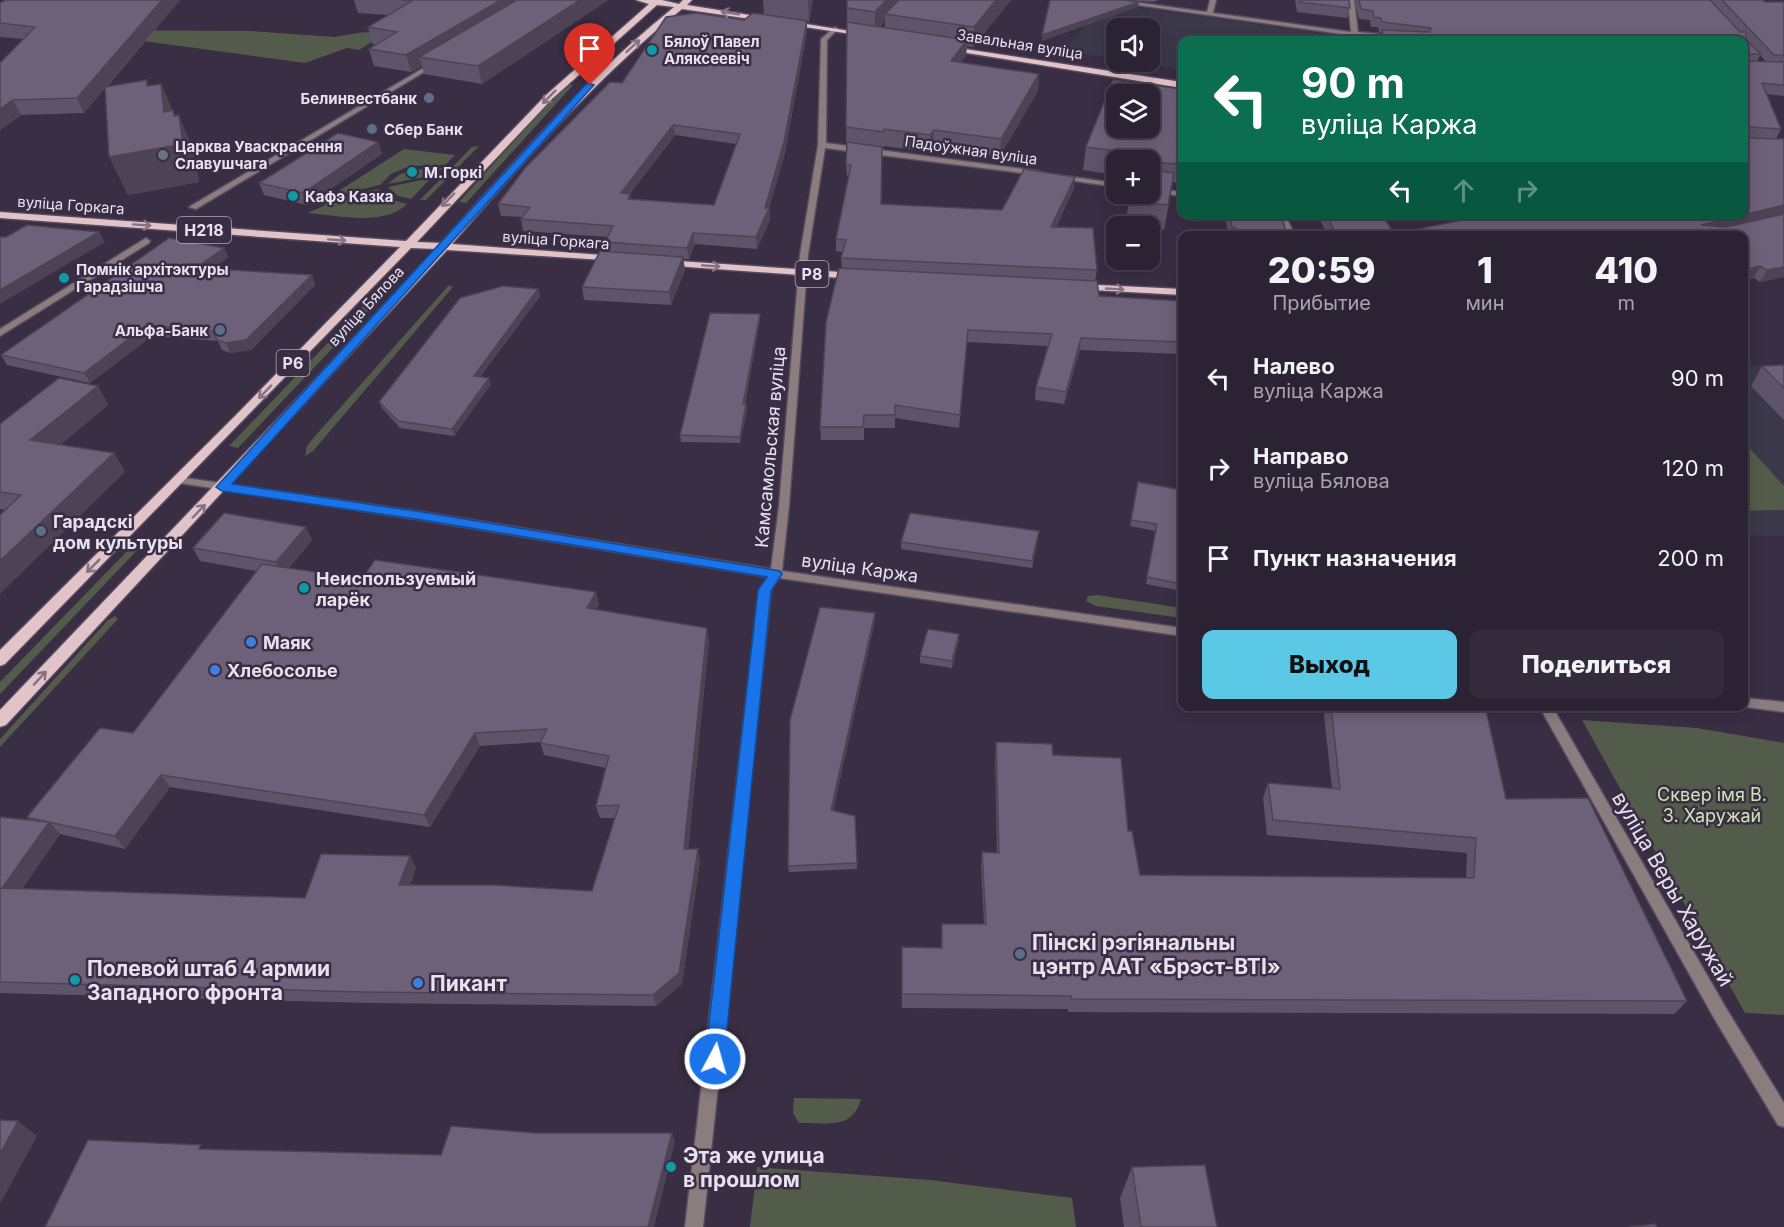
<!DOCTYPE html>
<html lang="ru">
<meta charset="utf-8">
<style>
body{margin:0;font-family:Inter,sans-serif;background:#332a3b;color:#f1f3f6;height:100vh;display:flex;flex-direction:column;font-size:22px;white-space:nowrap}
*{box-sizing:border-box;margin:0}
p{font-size:20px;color:#a6a4ac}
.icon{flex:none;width:33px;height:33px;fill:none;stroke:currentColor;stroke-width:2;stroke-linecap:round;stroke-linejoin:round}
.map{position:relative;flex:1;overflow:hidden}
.drawer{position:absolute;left:1178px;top:231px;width:570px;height:480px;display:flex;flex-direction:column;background:#2b2233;border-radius:12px;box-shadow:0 3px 15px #0003,0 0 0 2px #473f4e}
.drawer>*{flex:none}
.guide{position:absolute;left:1178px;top:36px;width:570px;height:183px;border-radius:12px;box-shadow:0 3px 15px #0003,0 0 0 2px #473f4e;background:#0b6e4f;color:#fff;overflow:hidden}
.tools{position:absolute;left:1106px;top:18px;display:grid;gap:12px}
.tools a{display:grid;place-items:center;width:54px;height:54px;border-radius:12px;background:#2b2233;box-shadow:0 3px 15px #0003,0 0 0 2px #473f4e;font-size:30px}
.pin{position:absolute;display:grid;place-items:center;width:51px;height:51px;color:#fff;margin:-62px -26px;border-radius:50% 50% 50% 0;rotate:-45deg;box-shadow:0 0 6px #0007}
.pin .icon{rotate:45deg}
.me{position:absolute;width:66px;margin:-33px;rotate:6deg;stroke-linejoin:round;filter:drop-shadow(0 0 4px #0008)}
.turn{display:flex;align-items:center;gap:21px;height:126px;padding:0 24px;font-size:27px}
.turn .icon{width:78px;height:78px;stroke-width:2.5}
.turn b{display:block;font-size:42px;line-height:51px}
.lanes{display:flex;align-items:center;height:57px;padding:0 24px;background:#0003;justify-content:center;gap:30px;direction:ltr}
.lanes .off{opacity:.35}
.eta{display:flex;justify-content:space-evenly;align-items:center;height:102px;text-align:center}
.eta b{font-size:36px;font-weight:800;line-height:42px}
.cta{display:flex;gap:12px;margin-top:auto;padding:12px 24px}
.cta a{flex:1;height:69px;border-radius:12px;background:#5bc8e6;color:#111;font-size:24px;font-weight:800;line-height:69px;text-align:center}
.cta a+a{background:#332a3b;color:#f1f3f6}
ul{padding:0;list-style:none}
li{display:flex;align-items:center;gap:18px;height:90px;padding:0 24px}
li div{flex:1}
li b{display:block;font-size:22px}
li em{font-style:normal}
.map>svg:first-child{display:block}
.education{fill:#3b384a}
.green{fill:#535c4a}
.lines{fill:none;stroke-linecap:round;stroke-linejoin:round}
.street-casing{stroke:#554b60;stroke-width:3}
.primary-casing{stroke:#554b60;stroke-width:3}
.street{fill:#8b7c7e;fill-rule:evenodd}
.primary{fill:#e2c3c8;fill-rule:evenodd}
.wall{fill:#5e5369;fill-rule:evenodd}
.shaded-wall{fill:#4c4455}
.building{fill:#6d617a;stroke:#4c4455;stroke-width:1.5;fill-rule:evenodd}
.oneway{stroke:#85717f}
.route{fill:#1a73e8;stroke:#114b97;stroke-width:1.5}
.culture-dot{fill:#0f9aa8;stroke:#392e44;stroke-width:2}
.service-dot{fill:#5c6f8a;stroke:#392e44;stroke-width:2}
.worship-dot{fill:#6b7280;stroke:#392e44;stroke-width:2}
.shop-dot{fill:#3f7fe0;stroke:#392e44;stroke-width:2}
.labels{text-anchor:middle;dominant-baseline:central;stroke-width:5;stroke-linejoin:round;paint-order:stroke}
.far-poi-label{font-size:15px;font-weight:bold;fill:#e8e1f0;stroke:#392e44;text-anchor:start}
.far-street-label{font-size:15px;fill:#e8e1f0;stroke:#392e44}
.shield{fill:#392e44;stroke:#b4abbc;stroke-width:1.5}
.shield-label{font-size:16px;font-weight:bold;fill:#e8e1f0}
.street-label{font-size:18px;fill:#e8e1f0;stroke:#392e44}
.poi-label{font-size:18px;font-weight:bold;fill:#e8e1f0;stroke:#392e44;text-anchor:start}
.park-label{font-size:18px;fill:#cee6b3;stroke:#392e44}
.near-street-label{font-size:21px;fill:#e8e1f0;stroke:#392e44}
.near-poi-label{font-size:21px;font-weight:bold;fill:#e8e1f0;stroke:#392e44;text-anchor:start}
</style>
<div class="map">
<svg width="1784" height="1227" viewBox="0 0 1784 1227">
<rect width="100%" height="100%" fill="#392e44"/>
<g class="education">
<path d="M1100 3 1314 32 1311 40H1182V69L1130 62H1149V28H1116V59L1064 51 1092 18Z"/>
<path d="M1784 364V536L1743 535V366Z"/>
</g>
<g class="green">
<path d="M80 30 250 31 334 37 365 32 382 35 359 50 347 48 305 63 136 40Z"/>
<path d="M566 84 573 85 466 203 459 202Z"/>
<path d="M479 146 426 200H420L472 147Z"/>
<path d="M404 149 455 155 445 165 410 166 391 174 380 185 329 197Z"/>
<path d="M431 167 443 168 434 175 388 184 400 174Z"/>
<path d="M431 178 411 199 398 196 388 187Z"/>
<path d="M379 189 380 194 386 198 407 204C384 227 337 215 307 213L324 206 327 200Z"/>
<path d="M389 279 397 280 238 448 229 446Z"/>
<path d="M449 285 453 287 313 451 305 456 307 446 315 436Z"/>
<path d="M1743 441 1784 486V510L1743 511Z"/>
<path d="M136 542 144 543 0 694V682Z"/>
<path d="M1097 595 1182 608V618L1096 606 1086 601 1088 596Z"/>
<path d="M115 616 118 619 0 747V739L108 620Z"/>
<path d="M1582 720 1697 728 1784 743V1015L1745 1013Z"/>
<path d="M794 1098 861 1099C852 1131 827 1122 799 1123L793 1113Z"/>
<path d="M757 1167 930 1180 1072 1198 1076 1227H750Z"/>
</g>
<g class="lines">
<g class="street-casing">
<g id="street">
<path d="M1102 0H1119L1207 12 1210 0H1216L1213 13 1351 32 1348 0H1354L1358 32 1424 38 1427 40H1407L1355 36Z"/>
<path d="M835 27 838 29 827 40 826 143 1038 171 1042 173 1038 175 825 148 808 255 789 506 782 571 1182 628V636L779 578 771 590 703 1227H685L759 590 768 577 422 520 179 483 174 480 179 477 422 512 771 569 779 506 800 255 818 145 821 39Z"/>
<path d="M437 60 439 61V63L196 209 189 207Z"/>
<path d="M1058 175 1116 183V187L1061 179 1057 177Z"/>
<path d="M1149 188 1182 192V196L1149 192Z"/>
<path d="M1276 214H1284L1296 236H1288Z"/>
<path d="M146 238 150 241 149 243 0 336V329Z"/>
<path d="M1743 698 1784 702V712L1738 706H1743Z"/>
<path d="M1539 706H1552L1726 1008 1784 1103V1127L1778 1125 1714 1018Z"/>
</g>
</g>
<g class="primary-casing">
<g id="primary">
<path d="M636 0H662L679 4 683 0H692L687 5 869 34 865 36 682 9C596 78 524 161 452 244L616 256 620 257V261L447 250 6 725 0 727V710L308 387 436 249 411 248 5 664 0 666V650L235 416 400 247 0 218V212L406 241 546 95 649 4ZM657 5 674 7C587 77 515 161 441 243L417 242 552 99Z"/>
<path d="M945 46 1182 82V88L948 50H945Z"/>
<path d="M664 260 856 273 862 276 856 279 660 265 659 263Z"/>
<path d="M1078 284 1182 289V295L1074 289V285Z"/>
</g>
</g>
<use href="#street" class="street"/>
<use href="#primary" class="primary"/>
</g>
<g class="wall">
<path d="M180 0 107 87 149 85 161 84 172 110 194 152 199 182 128 195 105 88 84 113 21 115 0 130V63L23 39 0 37V3Z"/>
<path d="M354 0H608L482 84 424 74 422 66 411 72 374 66 369 49 376 45 372 44 368 27 388 15 358 13Z"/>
<path d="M763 0H813L809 22 807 21V31L785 153 769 208 770 220 757 249 695 244 689 259H683L685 270 671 305 584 300 582 287 607 252 605 242 608 237 523 231 521 219 522 217 501 216 498 204 622 83 744 20 764 15ZM675 135 736 144 714 205 631 199 630 194Z"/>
<path d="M847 0H1011L973 47 967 46 966 56 961 62 1039 74 1038 91 1000 156 933 147 930 152 884 146 883 149 882 148 881 204 1002 210 1074 188 1056 227 1097 270 1095 281 1099 296 1182 301V354L1080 350 1064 404 1035 400 1036 387 1048 346 967 342 959 428 895 418V428H864V440H821L820 427 842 268 841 258 843 252 836 251V239L849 176H847L846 165ZM885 21V28L880 27 881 25Z"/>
<path d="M1127 0H1159L1153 2Z"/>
<path d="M1295 0H1349L1350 8 1347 18 1297 12Z"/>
<path d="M1354 0H1763L1765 2H1784V96L1766 94 1781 129 1776 139H1784V277L1760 282 1754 278 1743 280V236H1328L1317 214H1382L1394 234 1743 214V40H1380L1382 32H1379L1378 27H1371L1370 20 1359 19ZM1760 55 1766 62H1757Z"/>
<path d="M1182 89V184L1173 182 1164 230 1149 228V226L1125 225 1129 201 1149 160H1116V175L1083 170 1086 147Z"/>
<path d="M378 142 382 154 307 205 264 195 259 183Z"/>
<path d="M1224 214H1281L1287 236H1229Z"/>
<path d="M224 248 228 257 213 269 312 275 315 285 251 350 230 353 222 350 218 341 152 336 90 383 7 365 1 355Z"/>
<path d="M538 289 540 296 480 377 491 384 454 436 400 428 382 408 379 402Z"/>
<path d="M760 320 745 404H746L747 410 740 443 681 442 680 435Z"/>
<path d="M1784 365V420L1751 386 1762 366Z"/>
<path d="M98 386 108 405 60 445 114 453 125 472 6 510 0 509V424Z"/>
<path d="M1138 482 1182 490V591L1146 584 1155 531 1130 526Z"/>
<path d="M306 527 312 540 289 568 362 579 596 592 599 605 596 610 709 641 688 849 700 861 682 984 656 1006 368 1003 0 993V817L30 820 27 817 133 733 256 571 200 561 193 548ZM540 742 544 755 606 768 596 806 600 818H615L592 891 410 885 416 868 305 898 22 889 60 834 125 849 170 787 430 827 480 746Z"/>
<path d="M1038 538 1032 568 901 549V542Z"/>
<path d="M875 620 833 811 855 816 857 869 789 872 788 866Z"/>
<path d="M959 640 952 668 920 663V656Z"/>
<path d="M1323 706H1485L1506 799 1687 1001 1674 1014 1068 1012V1009L902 1008V947L941 948 942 924H984L981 867 982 852 997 853 995 756 996 742 1053 755 1128 831 1140 875 1466 878 1467 853 1267 835 1263 798 1268 783 1332 789Z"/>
<path d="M1132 1167 1217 1227H1124L1120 1198Z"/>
</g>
<g class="shaded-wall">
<path d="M162 0H180L84 113 77 98Z"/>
<path d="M501 0H532L419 57 422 66 411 72 406 55Z"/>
<path d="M580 0H608L482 84 478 66Z"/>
<path d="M808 0H813L809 22Z"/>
<path d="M886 0H905L885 14V21L875 32V12Z"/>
<path d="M996 0H1011L973 47 974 27Z"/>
<path d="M1139 2 1138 7 1042 41V35Z"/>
<path d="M807 21V31L785 153 769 208 770 220 757 249 756 237 765 208Z"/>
<path d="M967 40 966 56 950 77 951 61Z"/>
<path d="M1039 74 1038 91 1000 156 1001 139Z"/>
<path d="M161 84 181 129 179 115 194 152 199 182 128 195 109 157 164 112Z"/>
<path d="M13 100 21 115 0 130V109Z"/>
<path d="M673 125 675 135 630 194 632 205 621 193Z"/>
<path d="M934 130 933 147 930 152V135Z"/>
<path d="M378 142 382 154 307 205 303 193Z"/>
<path d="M1075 177 1074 188 1050 238 1051 227Z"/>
<path d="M1784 205V215L1698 236 1701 225Z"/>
<path d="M99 232 105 242 0 304V290Z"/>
<path d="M693 233 695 244 689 259 687 248Z"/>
<path d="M224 248 228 257 201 278 196 268Z"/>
<path d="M683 257 685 270 671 305 669 292Z"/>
<path d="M1760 266 1754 278 1743 280V270Z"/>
<path d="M1784 267V277L1760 282 1767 270Z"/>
<path d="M312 275 315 285 251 350 230 353 226 343Z"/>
<path d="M538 289 540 296 476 382 474 376Z"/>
<path d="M760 314V320L743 410V404Z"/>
<path d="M147 325 152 336 90 383 84 373Z"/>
<path d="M1081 338 1080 350 1064 404 1066 392Z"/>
<path d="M489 378 491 384 454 436 452 429Z"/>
<path d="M98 386 108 405 43 459 30 440Z"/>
<path d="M746 404 747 410 740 443V437Z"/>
<path d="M114 453 125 472 0 594V561Z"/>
<path d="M306 527 312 540 283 575 276 562Z"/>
<path d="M596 592 599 605 590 621 587 608Z"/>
<path d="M875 613V620L832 817 831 810Z"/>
<path d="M707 628 709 641 687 861 684 849Z"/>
<path d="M959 634V640L952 668V661Z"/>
<path d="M475 733 480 746 430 827 424 815Z"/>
<path d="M161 775 170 787 125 849 115 836Z"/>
<path d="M49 822 60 834 14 900 2 888Z"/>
<path d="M698 849 700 861 682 984 656 1006 653 995Z"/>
<path d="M410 856 416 868 406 897 399 885Z"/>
<path d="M18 1121 37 1136 0 1204V1154Z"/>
<path d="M672 1133 675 1142 654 1227H648Z"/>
</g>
<g class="building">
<path d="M6 0H162L77 98 13 100 0 109V63L35 27 0 23V3Z"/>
<path d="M401 0H501L406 55 369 49 397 32 368 27 412 1Z"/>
<path d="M517 0H580L478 66 419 57Z"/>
<path d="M847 0H886L875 12 847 8Z"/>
<path d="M899 0H996L974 27 885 14Z"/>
<path d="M1050 0H1124L1139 2 1042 35Z"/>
<path d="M1299 0H1349L1350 8 1299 2Z"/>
<path d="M1359 0H1710L1740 32H1746V40L1761 54H1746V61L1784 62V85L1762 83 1781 129 1749 127 1746 129 1748 138 1784 139V205L1701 225 1726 227 1784 214V267L1767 270 1760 266 1743 270V236H1337L1326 214H1382L1394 234 1492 214H1743V40H1383L1382 30 1430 32 1431 28 1382 22 1381 18 1374 17 1373 11 1361 9Z"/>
<path d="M1722 0H1763L1765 2H1784V55H1774Z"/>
<path d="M696 13 744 20 753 13 807 21 784 142 765 208H769L756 237 693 233 687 248 605 242 613 226 521 219 530 207 498 204 525 168 610 82 622 83 666 17ZM673 125 740 134 714 205 628 199 630 194 621 193Z"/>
<path d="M847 22 967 40 951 61 1039 74 1001 139 934 130 930 135 884 129 883 132 846 127Z"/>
<path d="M147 80V86L161 84 164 112 173 110 174 116 179 115 183 144 109 157 105 87Z"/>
<path d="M1113 80 1182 89V159L1177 158 1176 164 1151 162 1153 170 1174 173 1168 205 1129 201 1131 194H1149V160H1138L1140 154 1086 147ZM1116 94H1149V128H1116Z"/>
<path d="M338 133 378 142 303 193 259 183Z"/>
<path d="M847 142 882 147 881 204 1002 210 1024 169 1075 177 1051 227 1093 228 1097 270 841 258 846 240 836 239 851 165H846Z"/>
<path d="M1229 214H1281L1287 236H1238L1236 228 1232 227Z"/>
<path d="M27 225 99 232 0 290V237H6Z"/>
<path d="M169 238 224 248 196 268 312 275 246 340 226 343 217 340 213 331 147 325 84 373 1 355Z"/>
<path d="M600 251 683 257 669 292 582 287Z"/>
<path d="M839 268 1097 281 1099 296 1182 301V342L1081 338 1066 392 1036 387 1052 334 968 330 960 415 895 405V415H864L863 427H820L826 322Z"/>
<path d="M503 286 538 289 474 376 489 378 452 429 398 421 379 402 460 298Z"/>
<path d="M710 313 760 314 743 404H746L740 437 680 435Z"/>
<path d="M1784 365V388L1762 366Z"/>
<path d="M59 378 98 386 30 440 114 453 0 561V515L21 495 0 492V424Z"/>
<path d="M1138 482 1182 490V584L1147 577 1157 524 1131 520Z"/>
<path d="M224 513 306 527 276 562 193 548Z"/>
<path d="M910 513 1039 531 1032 561 901 542Z"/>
<path d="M375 560 596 592 587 608 707 628 684 849H698L679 973 653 995 361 992 0 982V817L48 822 27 817 100 728 133 733 262 564 362 579ZM547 729 540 743 609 756 596 806 619 805 592 891 493 885H399L410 856 321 854 305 898 2 888 49 822 115 836 161 775 424 815 475 733Z"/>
<path d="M820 607 875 613 831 810 855 816 857 863 788 866 790 720Z"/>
<path d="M928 629 959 634 952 661 920 656Z"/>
<path d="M1331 706H1485L1506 799 1588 798 1687 1001 1071 999V996L902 994V947L942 948V924H986L982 852 999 853 996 742 1052 744 1053 755 1121 758 1128 831H1132L1140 875 1474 878 1476 838 1273 820 1268 783 1340 789Z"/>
<path d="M0 1120 18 1121 0 1154Z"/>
<path d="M451 1126 535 1133H672L648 1227H45L88 1140 201 1145 199 1149 441 1155Z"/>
<path d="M1205 1165 1217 1227H1141L1132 1167Z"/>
<path d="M1655 1224 1657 1227H1629Z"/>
</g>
<defs><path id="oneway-shaft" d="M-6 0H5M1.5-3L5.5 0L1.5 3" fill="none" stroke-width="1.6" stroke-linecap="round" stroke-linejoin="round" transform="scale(1.5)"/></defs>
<g class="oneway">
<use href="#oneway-shaft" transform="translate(730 13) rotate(-171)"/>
<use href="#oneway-shaft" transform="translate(633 46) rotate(-42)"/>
<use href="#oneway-shaft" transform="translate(549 97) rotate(135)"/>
<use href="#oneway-shaft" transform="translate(448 200) rotate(134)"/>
<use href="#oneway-shaft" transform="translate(142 225) rotate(4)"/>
<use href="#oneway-shaft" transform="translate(337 240) rotate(4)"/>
<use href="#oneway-shaft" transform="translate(711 266) rotate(4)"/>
<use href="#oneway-shaft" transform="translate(1115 289) rotate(3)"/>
<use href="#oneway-shaft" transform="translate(265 392) rotate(134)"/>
<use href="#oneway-shaft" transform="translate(199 511) rotate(-46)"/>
<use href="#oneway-shaft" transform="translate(93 566) rotate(135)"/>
<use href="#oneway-shaft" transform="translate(40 678) rotate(-47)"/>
</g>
<path class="route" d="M587 83 594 85 232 484 422 512 780 571 782 574 771 591 724 1059 721 1065 715 1068 708 1065 705 1059 758 590 767 577 422 520 222 491 216 487Z"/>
<g class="culture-dot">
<circle cx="652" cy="50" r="6"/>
<circle cx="412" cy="172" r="6"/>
<circle cx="293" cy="196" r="6"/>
<circle cx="64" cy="278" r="6"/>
<circle cx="304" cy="588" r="6"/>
<circle cx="75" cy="980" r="6"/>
<circle cx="671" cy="1167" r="6"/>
</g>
<g class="service-dot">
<circle cx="429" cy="98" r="6"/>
<circle cx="372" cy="129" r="6"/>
<circle cx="220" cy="330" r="6"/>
<circle cx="41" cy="531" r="6"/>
<circle cx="1020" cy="954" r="6"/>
</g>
<circle class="worship-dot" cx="163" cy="155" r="6"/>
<g class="shop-dot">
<circle cx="251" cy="642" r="6"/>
<circle cx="215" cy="670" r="6"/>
<circle cx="418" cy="983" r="6"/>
</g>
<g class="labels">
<g class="far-poi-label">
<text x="664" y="41">Бялоў Павел<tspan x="664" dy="17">Аляксеевіч</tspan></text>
<text x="417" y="98" text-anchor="end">Белинвестбанк</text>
<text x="384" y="129">Сбер Банк</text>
<text x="175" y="146">Царква Уваскрасення<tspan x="175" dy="17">Славушчага</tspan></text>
<text x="424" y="172">М.Горкі</text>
<text x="305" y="196">Кафэ Казка</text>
<text x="76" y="269">Помнік архітэктуры<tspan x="76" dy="17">Гарадзішча</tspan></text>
<text x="208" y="330" text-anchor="end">Альфа-Банк</text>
</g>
<g class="far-street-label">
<text transform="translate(1020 44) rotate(9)">Завальная вуліца</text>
<text transform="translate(971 150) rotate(8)">Падоўжная вуліца</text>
<text transform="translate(71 205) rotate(4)">вуліца Горкага</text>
<text transform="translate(556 240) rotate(4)">вуліца Горкага</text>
<text transform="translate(366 306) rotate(-47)">вуліца Бялова</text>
</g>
<g class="shield">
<rect x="177" y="217" width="54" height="26" rx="4.5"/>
<rect x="795.5" y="261" width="33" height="26" rx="4.5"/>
<rect x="276.5" y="350" width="33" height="26" rx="4.5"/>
</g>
<g class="shield-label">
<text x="204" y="230">Н218</text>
<text x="812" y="274">Р8</text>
<text x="293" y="363">Р6</text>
</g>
<g class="street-label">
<text transform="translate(770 447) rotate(-85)">Камсамольская вуліца</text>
<text transform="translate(860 568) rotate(8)">вуліца Каржа</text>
</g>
<g class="poi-label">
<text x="53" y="521">Гарадскі<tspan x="53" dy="21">дом культуры</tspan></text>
<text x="316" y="578">Неиспользуемый<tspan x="316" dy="21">ларёк</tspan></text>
<text x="263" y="642">Маяк</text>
<text x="227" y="670">Хлебосолье</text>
</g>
<g class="park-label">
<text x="1712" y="794">Сквер імя В.<tspan x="1712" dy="21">З. Харужай</tspan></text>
</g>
<g class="near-street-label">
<text transform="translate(1673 889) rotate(60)">вуліца Веры Харужай</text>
</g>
<g class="near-poi-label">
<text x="1032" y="942">Пінскі рэгіянальны<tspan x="1032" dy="24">цэнтр ААТ «Брэст-ВТІ»</tspan></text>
<text x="87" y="968">Полевой штаб 4 армии<tspan x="87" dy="24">Западного фронта</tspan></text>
<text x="430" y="983">Пикант</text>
<text x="683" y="1155">Эта же улица<tspan x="683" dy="24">в прошлом</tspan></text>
</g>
</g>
</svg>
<div class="tools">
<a><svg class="icon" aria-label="sound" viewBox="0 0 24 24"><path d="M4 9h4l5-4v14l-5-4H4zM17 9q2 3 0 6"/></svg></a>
<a><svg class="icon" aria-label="layers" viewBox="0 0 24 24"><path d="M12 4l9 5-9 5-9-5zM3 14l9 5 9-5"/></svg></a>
<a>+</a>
<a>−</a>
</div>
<div class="pin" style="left:590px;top:85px;background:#d93025"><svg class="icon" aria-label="arrive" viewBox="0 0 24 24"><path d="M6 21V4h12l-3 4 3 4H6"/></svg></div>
<svg class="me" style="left:715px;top:1059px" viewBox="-20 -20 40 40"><circle r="17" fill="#1a73e8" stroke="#fff" stroke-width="3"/><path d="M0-11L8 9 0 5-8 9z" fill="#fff"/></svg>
<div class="guide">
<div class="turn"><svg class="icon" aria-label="left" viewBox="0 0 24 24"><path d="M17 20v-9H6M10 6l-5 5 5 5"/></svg><div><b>90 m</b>вуліца Каржа</div></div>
<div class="lanes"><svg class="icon" aria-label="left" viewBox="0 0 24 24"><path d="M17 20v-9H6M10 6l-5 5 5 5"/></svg><svg class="icon off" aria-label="ahead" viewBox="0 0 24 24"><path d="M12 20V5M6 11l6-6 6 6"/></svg><svg class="icon off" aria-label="right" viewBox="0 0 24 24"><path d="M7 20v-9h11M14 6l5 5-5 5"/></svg></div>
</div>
<section class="drawer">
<div class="eta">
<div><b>20:59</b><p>Прибытие</p></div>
<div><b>1</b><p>мин</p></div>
<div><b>410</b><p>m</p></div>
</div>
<ul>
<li><svg class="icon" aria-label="left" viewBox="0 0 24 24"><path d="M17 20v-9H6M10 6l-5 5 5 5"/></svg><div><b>Налево</b><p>вуліца Каржа</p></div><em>90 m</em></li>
<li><svg class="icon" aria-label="right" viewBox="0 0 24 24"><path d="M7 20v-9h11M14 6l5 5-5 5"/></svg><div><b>Направо</b><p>вуліца Бялова</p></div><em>120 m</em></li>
<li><svg class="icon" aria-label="arrive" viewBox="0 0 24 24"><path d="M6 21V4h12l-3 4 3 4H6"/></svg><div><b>Пункт назначения</b></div><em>200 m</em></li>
</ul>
<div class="cta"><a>Выход</a><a>Поделиться</a></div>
</section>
</div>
